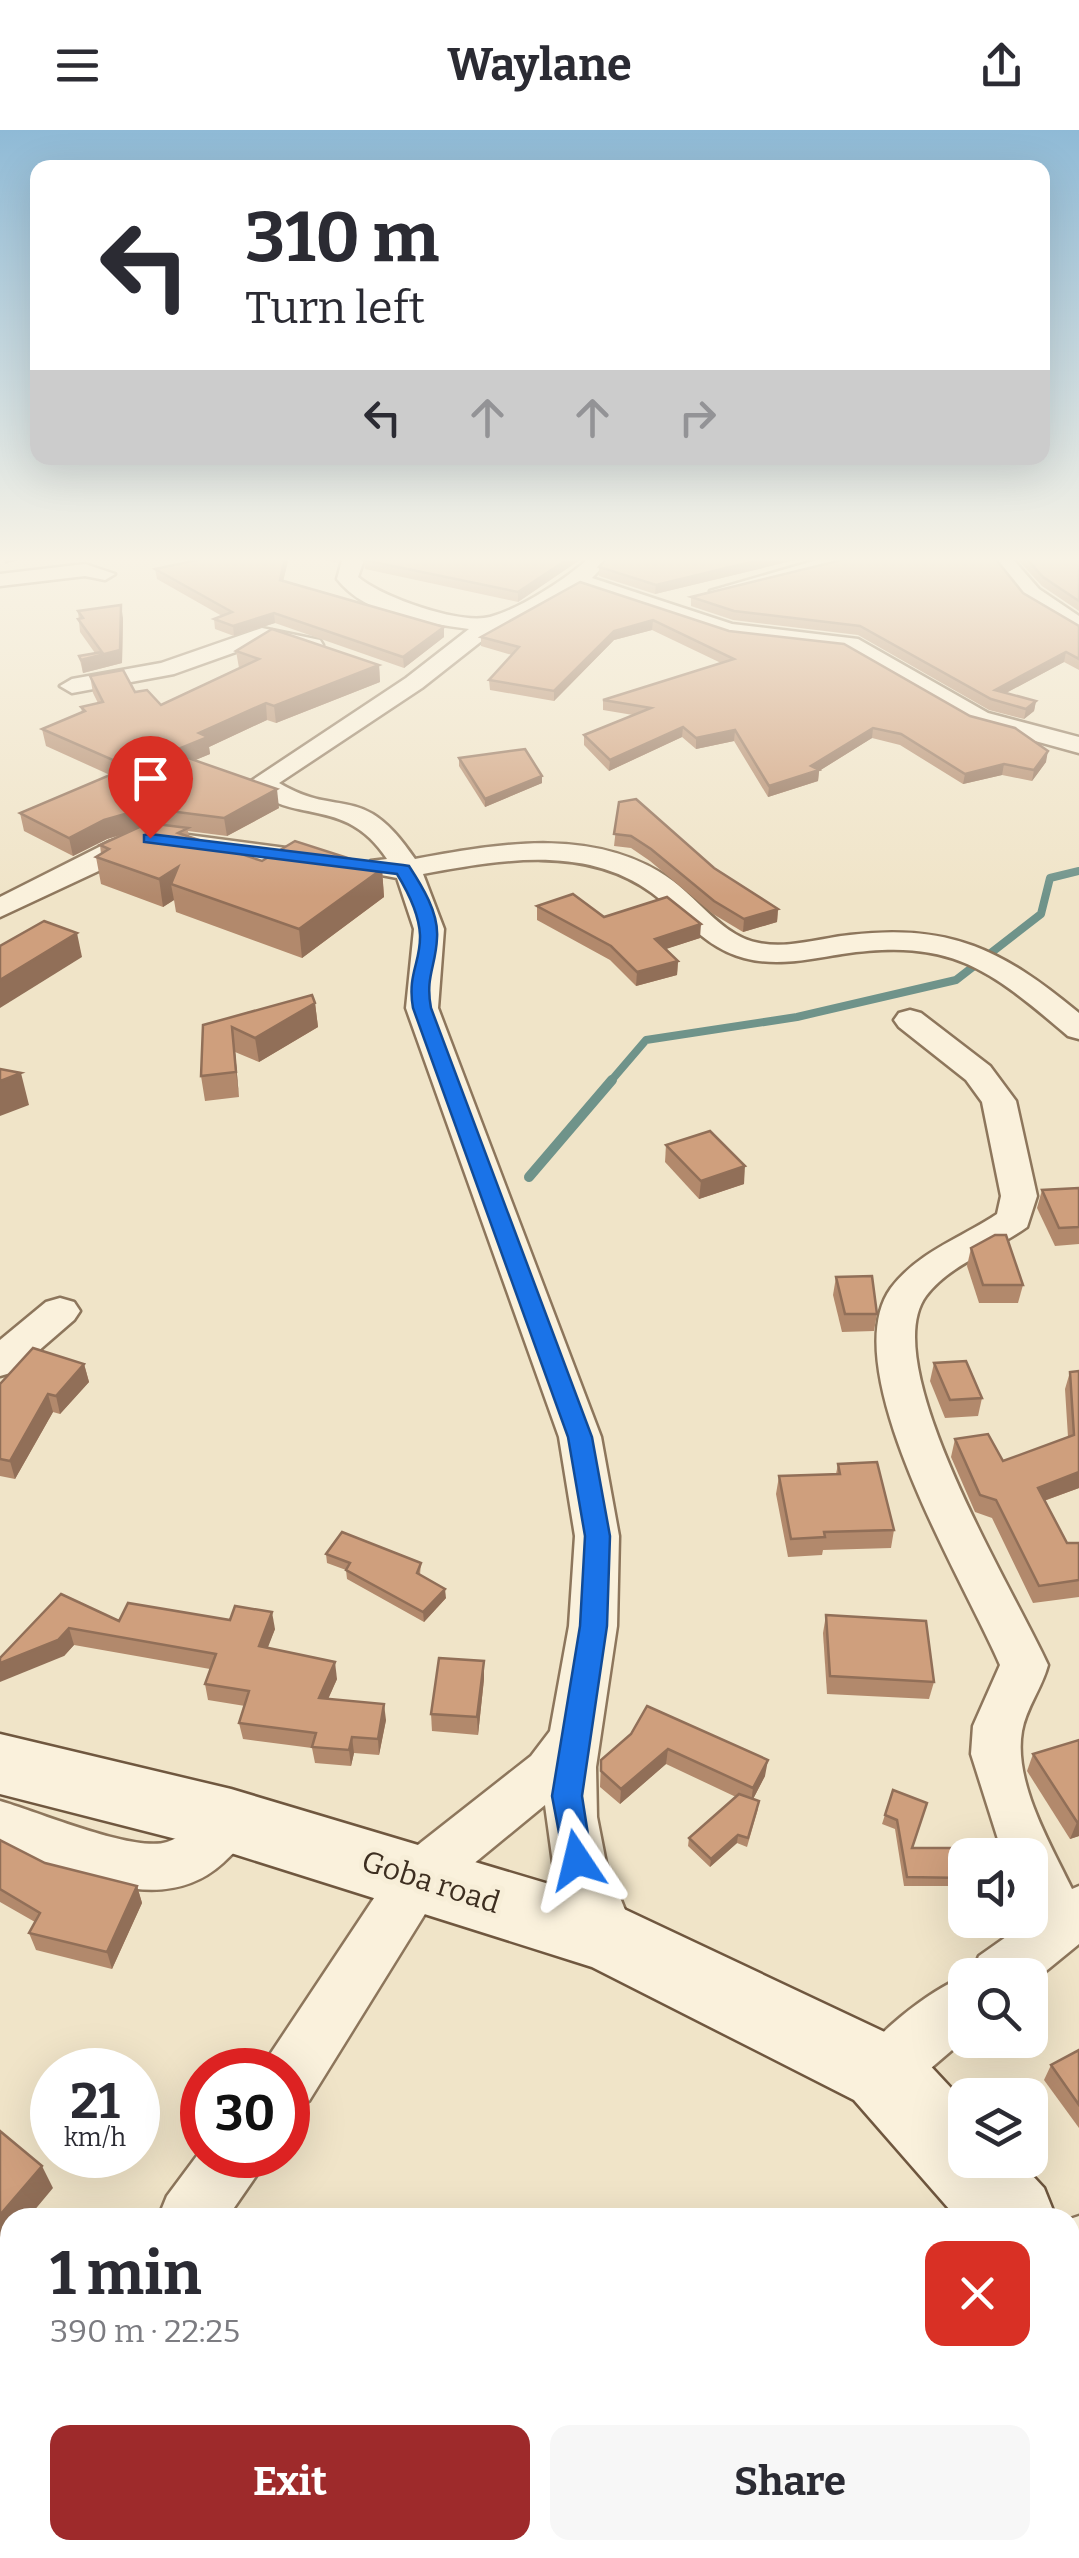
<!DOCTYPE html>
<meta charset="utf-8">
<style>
body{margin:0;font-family:Bitter,serif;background:#f7f7f7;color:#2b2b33;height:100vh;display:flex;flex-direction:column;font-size:38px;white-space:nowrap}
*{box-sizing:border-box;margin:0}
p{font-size:32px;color:#7c7c81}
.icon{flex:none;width:55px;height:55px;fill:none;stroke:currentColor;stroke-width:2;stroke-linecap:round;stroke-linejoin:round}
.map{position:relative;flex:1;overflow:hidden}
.side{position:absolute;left:0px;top:2078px;width:1080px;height:352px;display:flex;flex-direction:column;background:#fff;border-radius:30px 30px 0 0;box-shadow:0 10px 40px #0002}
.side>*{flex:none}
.banner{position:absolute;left:30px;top:30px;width:1020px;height:305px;border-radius:20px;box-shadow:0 10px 40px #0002;background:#fff;color:#2b2b33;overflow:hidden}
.buttons{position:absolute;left:948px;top:1708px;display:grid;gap:20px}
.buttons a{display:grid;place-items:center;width:100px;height:100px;border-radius:20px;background:#fff;box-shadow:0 10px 40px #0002;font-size:50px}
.speed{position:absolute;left:30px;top:1918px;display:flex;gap:20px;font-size:50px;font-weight:700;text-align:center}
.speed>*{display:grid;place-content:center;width:130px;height:130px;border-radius:50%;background:#fff;box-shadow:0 10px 40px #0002;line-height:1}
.speed small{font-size:25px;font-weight:400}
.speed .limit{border:15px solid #d22;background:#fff;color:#111}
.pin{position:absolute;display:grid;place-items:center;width:85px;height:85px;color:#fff;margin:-102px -42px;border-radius:50% 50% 50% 0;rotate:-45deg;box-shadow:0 0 10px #0007}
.pin .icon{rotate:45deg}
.me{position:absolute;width:110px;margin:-55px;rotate:350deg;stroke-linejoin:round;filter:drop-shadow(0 0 8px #0008)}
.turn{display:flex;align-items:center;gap:35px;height:210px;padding:0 50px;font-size:45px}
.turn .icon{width:130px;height:130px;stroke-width:2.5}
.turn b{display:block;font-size:70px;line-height:85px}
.lanes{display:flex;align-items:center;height:95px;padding:0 50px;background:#0003;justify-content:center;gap:50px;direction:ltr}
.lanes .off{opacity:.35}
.round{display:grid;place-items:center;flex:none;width:105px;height:105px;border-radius:20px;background:#f7f7f7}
.summary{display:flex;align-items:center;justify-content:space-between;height:170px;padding:0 50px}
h1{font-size:60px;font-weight:700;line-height:75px}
.button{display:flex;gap:20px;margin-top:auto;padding:20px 50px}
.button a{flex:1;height:115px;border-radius:20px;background:#9e2a2b;color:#fff;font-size:40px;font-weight:700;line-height:115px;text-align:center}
.button a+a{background:#f7f7f7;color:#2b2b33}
header{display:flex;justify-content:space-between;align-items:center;height:130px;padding:0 50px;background:#fff;font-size:45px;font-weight:700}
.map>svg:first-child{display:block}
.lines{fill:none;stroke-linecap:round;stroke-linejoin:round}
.stream-far1{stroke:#6f938a;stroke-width:8}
.stream{stroke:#6f938a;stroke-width:10}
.street-casing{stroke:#8d765c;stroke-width:5}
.secondary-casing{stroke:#6f573f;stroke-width:5}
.street{fill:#faf1dc;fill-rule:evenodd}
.secondary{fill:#faf1dc;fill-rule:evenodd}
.wall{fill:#b2896c}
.shaded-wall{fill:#916f58}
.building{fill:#cf9f7d;stroke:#916f58;stroke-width:2.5}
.route{fill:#1a73e8;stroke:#114b97;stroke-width:2.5}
.labels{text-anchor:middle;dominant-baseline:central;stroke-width:10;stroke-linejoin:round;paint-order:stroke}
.near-street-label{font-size:30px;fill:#3d2e20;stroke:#f7eed8}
</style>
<header><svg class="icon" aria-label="menu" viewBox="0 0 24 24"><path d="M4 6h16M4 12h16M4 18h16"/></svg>Waylane<svg class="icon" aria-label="share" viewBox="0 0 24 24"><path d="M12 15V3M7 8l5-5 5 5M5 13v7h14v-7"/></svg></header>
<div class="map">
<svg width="1079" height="2428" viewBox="0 0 1079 2428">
<rect width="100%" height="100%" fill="#f0e4c8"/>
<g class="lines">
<path class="stream-far1" d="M610 952 646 910 797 887 956 850 1041 784 1050 748 1079 741"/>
<path class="stream" d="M529 1047 612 950"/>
<g class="street-casing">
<g id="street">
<path d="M343 427H365L358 447C381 467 460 495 490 487 520 479 568 448 590 427H612L592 448 732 494 858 509 988 583 1079 607V623L970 593 844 520 729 507 580 457 488 506 422 558 279 653C341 690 362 650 415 729 500 713 598 696 673 751 700 771 724 807 759 813 789 819 820 808 850 805 950 793 1003 820 1079 883V909L1068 906C988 838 951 808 842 824 810 829 777 837 744 828 705 818 683 786 652 763 585 714 499 730 423 744L444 799 438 878 601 1307 619 1406 617 1496 596 1637 597 1687 606 1733 636 1807 628 1825 609 1833 590 1825 553 1733 545 1675 438 1763 309 1971 288 1979V1940H263L267 1929 400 1729 531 1626 550 1601 569 1496 575 1406 559 1307 406 878 414 799 397 748 371 743 367 737 371 731 387 729C343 661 284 699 251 651L406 548 469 499C424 492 367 487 337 449Z"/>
<path d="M827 427 858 428 721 467 710 461Z"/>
<path d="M990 427H1011L1039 459 1079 486V503L1023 469Z"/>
<path d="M85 434 115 444 105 450 85 446 0 456V444Z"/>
<path d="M262 498 320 510 323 515 312 522 264 512 174 544 72 563 60 556 72 549 161 533Z"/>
<path d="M150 700 324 723 338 731 324 739 152 716 0 787V767L109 712Z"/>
<path d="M910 880 921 883 990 936 1016 971 1037 1066 1027 1097C995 1120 950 1134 926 1166 875 1235 1016 1464 1048 1535 1042 1558 1026 1578 1022 1601 1013 1652 1051 1715 1072 1759L1079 1756V1814L1030 1854V1845H971L979 1826 1030 1790V1725H1003L971 1624 973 1596 1000 1535C965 1453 833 1238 891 1158 918 1122 961 1108 997 1084L1001 1066 982 972 966 950 899 897 894 890 899 883Z"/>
<path d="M60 1168 74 1172 80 1181 74 1190 14 1242 0 1246V1210L46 1172Z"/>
<path d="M231 1668 249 1675 257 1691C249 1708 237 1720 223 1733 158 1792 70 1738 0 1717V1671C36 1681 134 1723 167 1712 192 1704 206 1677 231 1668Z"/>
<path d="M965 1846V1909L903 1962 882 1971 861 1962 853 1942C867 1908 930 1860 965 1846Z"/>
<path d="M202 2019V2025H265L256 2046 227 2088H158L167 2066Z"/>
<path d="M1079 2086V2149L1070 2152V2089Z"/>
<path d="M10 2309V2387L0 2391V2313Z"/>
</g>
</g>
<g class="secondary-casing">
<g id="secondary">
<path d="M0 1604 231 1659 609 1772 910 1914 965 1973V2030H1018L1044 2058 1056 2088H957L854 1970 592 1837 231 1723 0 1664Z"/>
<path d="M1070 2119 1079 2123V2221L1070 2217Z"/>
</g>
</g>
<use href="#street" class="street"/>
<use href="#secondary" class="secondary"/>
</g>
<g class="wall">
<path d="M211 427H289L283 451 444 497V507L404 538 275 493 234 506 215 499 214 489 222 486 157 449 155 439Z"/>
<path d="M311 427H340L338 433Z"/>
<path d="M584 427 518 472 365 439 364 430Z"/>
<path d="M808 427 655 464 599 446V437Z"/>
<path d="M1015 427H1079V481L1042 456Z"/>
<path d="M580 452 1046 632 1032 651 1002 645 963 654 900 615 872 608 819 641 818 651 768 667 734 611 696 619 682 607 609 641 584 615V605L633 585 603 580V570L721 533 652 500 614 510 554 571 490 560 489 550 512 525 481 516V507Z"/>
<path d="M1023 463 1079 496V540L1064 532 1006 563 1036 571 1034 581 1024 589 989 580 858 505 733 490 691 476V467Z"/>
<path d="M78 481 123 488 122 533 83 543 79 526 95 523 80 502Z"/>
<path d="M236 521 379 535 380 552 276 593 267 590 209 617 210 624 195 630 279 678 227 706 188 701 189 706 262 731 382 739 384 767 302 828 176 782 174 770 163 777 101 754 96 727 101 724 100 715 124 704 107 709 73 726 24 701 20 683 110 645 46 616 42 599 82 583 81 577 98 573 93 563 90 546 135 562 161 575 239 538Z"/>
<path d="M459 628 542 653 485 677 459 636Z"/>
<path d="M619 672 714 738 778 779 777 792 743 802 713 784 650 731 631 718 614 716Z"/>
<path d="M537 776 604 787 700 808 665 819 678 831 677 845 636 856 610 830 537 790Z"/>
<path d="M315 873 318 897 259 932 235 922 239 967 205 971 201 946 203 895Z"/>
<path d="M666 1015 744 1054 699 1069 665 1032Z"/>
<path d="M1079 1058V1114L1055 1116 1037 1078 1042 1060Z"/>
<path d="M971 1118 1023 1155 1018 1173H979L967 1136Z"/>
<path d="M836 1147 877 1184 874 1201 842 1202 833 1165Z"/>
<path d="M934 1233 982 1268 978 1286 945 1288 930 1251Z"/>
<path d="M84 1234 89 1252 60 1284 53 1282 15 1349 0 1346V1254Z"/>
<path d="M1079 1241V1358L1044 1371 1067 1413H1079V1467L1033 1473 992 1388 975 1382 951 1327 955 1309 1003 1331 1068 1307 1065 1259 1070 1242Z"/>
<path d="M838 1334 894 1400 891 1418 823 1420 822 1425 788 1427 776 1364 779 1346 836 1344Z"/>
<path d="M326 1424 421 1433 420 1445 446 1468 424 1492 347 1449 346 1440 327 1433Z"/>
<path d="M61 1464 119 1491 275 1499 267 1518 337 1549 328 1569 386 1590 379 1625 354 1623 351 1636 315 1633 312 1618 243 1609 239 1593 245 1576 208 1570 205 1554 210 1539 74 1515 64 1526Z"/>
<path d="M826 1485 934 1552 929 1569 827 1564 823 1503Z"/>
<path d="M484 1531V1549L478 1605 432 1601 431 1584Z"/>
<path d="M631 1604 765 1646 753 1669 758 1679 747 1717 737 1713 710 1737 688 1716 689 1708 736 1667 666 1634 620 1674 600 1657 601 1630Z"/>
<path d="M1079 1610V1706L1070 1709 1027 1641 1033 1624Z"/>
<path d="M893 1660 912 1718 965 1725V1756H904L895 1699 882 1694Z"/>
<path d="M0 1710 45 1733 137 1756 142 1773 112 1839 36 1820 29 1803 35 1792 0 1772Z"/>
<path d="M1079 1920V1998L1044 1950 1051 1935Z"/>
</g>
<g class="shaded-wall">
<path d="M4 427H28L5 434Z"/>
<path d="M285 427H289L281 460 280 450Z"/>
<path d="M571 427H584L518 472V462Z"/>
<path d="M771 427H808L655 464 656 455Z"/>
<path d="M121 475 123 488 122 533 83 543 81 530 120 520Z"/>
<path d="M274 483 275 493 234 506 233 496Z"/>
<path d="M653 490 652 500 614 510 554 571V561L614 501Z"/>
<path d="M444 497V507L404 538 403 527Z"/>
<path d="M1066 522 1064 532 993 570 995 560Z"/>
<path d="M379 535 380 552 276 593 274 576Z"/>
<path d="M1036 571 1034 581 1024 589 1026 579Z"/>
<path d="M266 573 267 590 209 617 210 624 174 639 171 622 199 603Z"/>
<path d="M683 597 682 607 609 641 610 630Z"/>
<path d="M873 598 872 608 819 641 818 651 768 667 769 656 811 636Z"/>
<path d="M735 600 734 611 696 619V608Z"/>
<path d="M1048 621 1046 632 1032 651 1034 640Z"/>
<path d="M1004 634 1002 645 963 654 965 644Z"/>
<path d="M542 646V653L485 677V669Z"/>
<path d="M277 659 279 678 227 706 224 688Z"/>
<path d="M146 678 149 696 107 709 73 726 69 708 104 690Z"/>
<path d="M178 737 171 754 174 770 163 777 159 749Z"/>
<path d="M382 739 384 767 302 828 299 799Z"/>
<path d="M778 779 777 792 743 802 744 789Z"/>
<path d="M701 794 700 808 654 823 655 809Z"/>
<path d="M77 803 82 827 0 878V850Z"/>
<path d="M678 831 677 845 636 856 637 842Z"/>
<path d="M315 873 318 897 259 932 255 908Z"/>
<path d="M232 897 235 922 239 967 236 942Z"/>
<path d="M21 943 29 975 0 986V951Z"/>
<path d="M745 1036 744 1054 699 1069 701 1051Z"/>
<path d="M84 1234 89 1252 60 1284 56 1266Z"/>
<path d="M48 1264 53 1282 15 1349 10 1331Z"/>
<path d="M1079 1342V1358L1032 1375 1038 1358Z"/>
<path d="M445 1459 446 1468 424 1492 423 1482Z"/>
<path d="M272 1482 275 1499 262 1533 259 1516Z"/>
<path d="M69 1498 74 1515 64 1526 0 1552V1533Z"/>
<path d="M484 1531V1549L478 1605 477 1587Z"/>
<path d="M335 1532 337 1549 321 1585 319 1568Z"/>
<path d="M384 1574 386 1590 379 1625 378 1609Z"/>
<path d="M352 1607 354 1623 351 1636 349 1620Z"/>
<path d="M668 1619 666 1634 620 1674 621 1659Z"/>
<path d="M768 1630 765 1646 751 1673 753 1658Z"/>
<path d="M1077 1692H1079V1706L1070 1709Z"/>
<path d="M738 1705 737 1713 710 1737 711 1729Z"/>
<path d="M137 1756 142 1773 112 1839 107 1822Z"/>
<path d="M42 2036 53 2058 28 2088H10V2108L0 2120V2085Z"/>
</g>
<g class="building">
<path d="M211 427H285L280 450 444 497 403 527 274 483 233 496 214 489 232 482 155 439Z"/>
<path d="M365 427H571L518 462 364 430Z"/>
<path d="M608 427H771L656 455 599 437Z"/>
<path d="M854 427H994L1023 463 1079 496V529L1066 522 995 560 1036 571 1026 579 991 569 860 496 734 481 691 467Z"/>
<path d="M1025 427H1079V471L1043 447Z"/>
<path d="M580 452 729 501 844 514 970 586 1015 598 1048 621 1034 640 1004 634 965 644 901 604 873 598 811 636 819 640 769 656 735 600 696 608 683 597 610 630 584 605 651 578 603 570 734 529 653 490 614 501 554 561 489 550 519 517 481 507Z"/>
<path d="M121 475 120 520 81 530 79 526 102 522 78 489 83 488 78 481Z"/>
<path d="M272 499 379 535 274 576 266 573 199 603 208 607 171 622 277 659 224 688 146 678 104 690 69 708 20 683 129 637 42 599 85 581 81 577 103 572 90 546 123 540 135 562 147 560 161 575 259 529 236 521Z"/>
<path d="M525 619 542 646 485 669 459 628Z"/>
<path d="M636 669 714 738 778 779 744 789 714 771 651 719 631 706 614 704 619 672Z"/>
<path d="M148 693 188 698 178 703 262 731 295 711 382 739 299 799 171 754 178 737 159 749 96 727 109 719 100 715Z"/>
<path d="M573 764 604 787 667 767 701 794 655 809 678 831 637 842 611 816 537 776Z"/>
<path d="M44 791 77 803 0 850V816Z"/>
<path d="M312 865 315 873 255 908 232 897 236 942 201 946 203 895Z"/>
<path d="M0 939 21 943 0 951Z"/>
<path d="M710 1001 745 1036 701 1051 666 1015Z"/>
<path d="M1079 1058V1097L1059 1098 1042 1060Z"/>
<path d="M995 1105H1006L1023 1155H983L971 1118Z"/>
<path d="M872 1146 877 1184H845L836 1147Z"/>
<path d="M33 1218 84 1234 56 1266 48 1264 10 1331 0 1329V1254Z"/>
<path d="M966 1231 982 1268 950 1270 934 1233Z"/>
<path d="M1079 1241V1342L1038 1358 1067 1413H1079V1450L1039 1456 996 1370 980 1365 955 1309 988 1304 1003 1331 1074 1305 1070 1242Z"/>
<path d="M877 1332 894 1400 824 1402 825 1407 791 1409 779 1346 840 1344 838 1334Z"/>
<path d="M342 1402 421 1433 417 1443 445 1459 423 1482 346 1440 350 1433 326 1424Z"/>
<path d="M61 1464 119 1491 128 1473 230 1490 235 1476 272 1482 259 1516 335 1532 319 1568 384 1574 378 1609 352 1607 349 1620 312 1617 316 1603 239 1593 249 1561 205 1554 216 1524 69 1498 58 1510 0 1533V1528Z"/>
<path d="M826 1485 926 1491 934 1552 830 1546Z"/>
<path d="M439 1528 484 1531 477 1587 431 1584Z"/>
<path d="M647 1576 768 1630 753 1658 668 1619 621 1659 601 1641V1630L631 1604Z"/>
<path d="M1079 1610V1692H1077L1033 1624Z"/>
<path d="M893 1660 927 1673 912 1718H978L979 1725H965V1748L907 1747 897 1690 885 1685Z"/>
<path d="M739 1664 759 1671 748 1708 738 1705 711 1729 689 1708Z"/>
<path d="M0 1710 45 1733 137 1756 107 1822 29 1803 40 1783 0 1759Z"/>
<path d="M1079 1920V1975L1051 1935Z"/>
<path d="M0 2001 42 2036 0 2085Z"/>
</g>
<linearGradient id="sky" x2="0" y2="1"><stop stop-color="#8fbad6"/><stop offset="0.56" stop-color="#f8f3e6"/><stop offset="1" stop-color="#f8f3e6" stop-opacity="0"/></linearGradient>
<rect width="1079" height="767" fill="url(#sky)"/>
<path class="route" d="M150 704 403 735 409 736C422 756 439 783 437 808 436 836 425 847 431 878L592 1307 610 1406 607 1496 582 1666 592 1730 587 1740 577 1744 566 1740 552 1666 580 1496 585 1406 568 1307 413 878C407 844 421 832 420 805 419 783 408 762 397 744L144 712V705Z"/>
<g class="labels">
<g class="near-street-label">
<text transform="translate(431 1752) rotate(18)">Goba road</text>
</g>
</g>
</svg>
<div class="buttons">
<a><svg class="icon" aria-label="sound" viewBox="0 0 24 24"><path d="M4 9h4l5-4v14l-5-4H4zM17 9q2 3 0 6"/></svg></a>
<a><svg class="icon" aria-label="search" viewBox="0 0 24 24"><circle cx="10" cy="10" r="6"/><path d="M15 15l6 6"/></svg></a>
<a><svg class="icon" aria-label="layers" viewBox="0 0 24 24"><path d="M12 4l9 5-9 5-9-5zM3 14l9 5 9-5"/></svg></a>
</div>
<div class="speed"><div>21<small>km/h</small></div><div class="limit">30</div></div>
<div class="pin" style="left:150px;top:708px;background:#d93025"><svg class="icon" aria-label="arrive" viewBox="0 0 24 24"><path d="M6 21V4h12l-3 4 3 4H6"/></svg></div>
<svg class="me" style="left:577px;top:1730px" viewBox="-20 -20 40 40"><path d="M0-17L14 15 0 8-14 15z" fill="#1a73e8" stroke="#fff" stroke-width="4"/></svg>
<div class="banner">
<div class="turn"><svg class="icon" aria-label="left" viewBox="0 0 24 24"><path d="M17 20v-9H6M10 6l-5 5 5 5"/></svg><div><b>310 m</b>Turn left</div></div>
<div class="lanes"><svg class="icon" aria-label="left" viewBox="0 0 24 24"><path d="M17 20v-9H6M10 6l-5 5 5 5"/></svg><svg class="icon off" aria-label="ahead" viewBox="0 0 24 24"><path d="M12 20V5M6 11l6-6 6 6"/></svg><svg class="icon off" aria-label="ahead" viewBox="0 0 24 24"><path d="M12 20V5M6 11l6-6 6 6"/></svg><svg class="icon off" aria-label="right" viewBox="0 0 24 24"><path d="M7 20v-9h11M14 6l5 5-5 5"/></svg></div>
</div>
<section class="side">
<div class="summary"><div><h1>1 min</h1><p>390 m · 22:25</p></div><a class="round" style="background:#d93025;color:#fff"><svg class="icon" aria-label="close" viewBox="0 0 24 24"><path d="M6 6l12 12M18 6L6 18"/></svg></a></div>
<div class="button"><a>Exit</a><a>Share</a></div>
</section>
</div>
